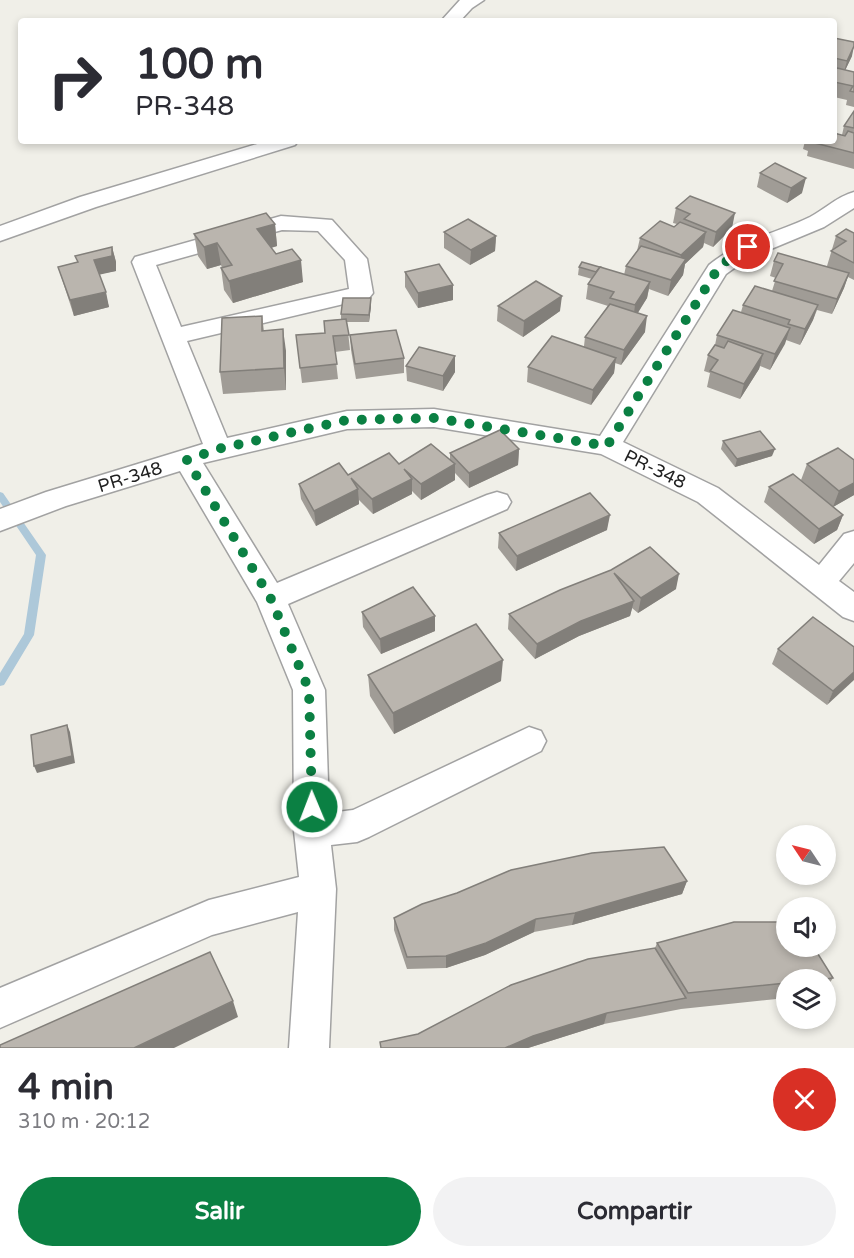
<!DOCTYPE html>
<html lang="es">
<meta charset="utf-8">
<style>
body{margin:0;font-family:"Varela Round",sans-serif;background:#f2f2f3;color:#2b2b33;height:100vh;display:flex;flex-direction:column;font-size:22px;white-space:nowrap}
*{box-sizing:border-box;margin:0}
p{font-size:20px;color:#7c7c81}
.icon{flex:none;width:33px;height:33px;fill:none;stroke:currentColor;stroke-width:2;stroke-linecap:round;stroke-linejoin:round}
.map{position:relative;height:1048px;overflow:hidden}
.details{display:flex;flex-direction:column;background:#fff;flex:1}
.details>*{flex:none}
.hud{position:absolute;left:18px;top:18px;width:819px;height:126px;border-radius:6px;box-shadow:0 3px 9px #0003;background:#fff;color:#2b2b33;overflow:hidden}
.needle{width:39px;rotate:305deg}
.fabs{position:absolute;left:776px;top:825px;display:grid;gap:12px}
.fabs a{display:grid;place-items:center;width:60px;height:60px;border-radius:50%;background:#fff;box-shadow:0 3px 9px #0003;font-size:30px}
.pin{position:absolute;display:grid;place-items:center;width:51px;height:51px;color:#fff;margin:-26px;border:3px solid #fff;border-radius:50%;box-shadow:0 2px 6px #0007}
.me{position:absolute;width:66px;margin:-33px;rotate:359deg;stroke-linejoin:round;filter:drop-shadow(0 0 4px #0008)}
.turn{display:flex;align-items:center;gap:21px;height:126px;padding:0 18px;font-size:27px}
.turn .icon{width:78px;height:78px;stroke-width:2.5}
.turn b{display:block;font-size:42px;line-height:51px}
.round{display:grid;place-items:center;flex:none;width:63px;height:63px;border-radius:32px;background:#f2f2f3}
.headline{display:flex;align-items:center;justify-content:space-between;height:102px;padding:0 18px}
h1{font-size:36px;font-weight:800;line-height:45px}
.primary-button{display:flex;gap:12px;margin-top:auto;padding:12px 18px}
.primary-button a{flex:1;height:69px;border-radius:36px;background:#0b8043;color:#fff;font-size:24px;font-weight:800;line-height:69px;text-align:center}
.primary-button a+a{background:#f2f2f3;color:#2b2b33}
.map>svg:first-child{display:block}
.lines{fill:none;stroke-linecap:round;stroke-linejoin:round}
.stream{fill:#adc8d9;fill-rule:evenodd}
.minor-casing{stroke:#a2a2a2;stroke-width:3}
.minor{fill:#fff;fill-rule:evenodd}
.wall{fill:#a09c96}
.shaded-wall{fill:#827f7a}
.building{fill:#bab5ae;stroke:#827f7a;stroke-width:1.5}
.route{stroke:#0b8043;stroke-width:10;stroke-dasharray:0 18}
.labels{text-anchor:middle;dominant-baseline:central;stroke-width:4.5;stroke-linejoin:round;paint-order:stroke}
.street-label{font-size:18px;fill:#212121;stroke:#fff}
</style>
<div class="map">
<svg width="854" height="1048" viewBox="0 0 854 1048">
<rect width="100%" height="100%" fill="#f0efe8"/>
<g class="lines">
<path class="stream" d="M0 492 3 493 46 555 34 635 4 685 0 686V673L24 634 36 555 0 502Z"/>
<g class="minor-casing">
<g id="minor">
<path d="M460 0H484L472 8 460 21H441Z"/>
<path d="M267 141H298L295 145 96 207 0 241V226L80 197Z"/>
<path d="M854 192V208L824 227 747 259 726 274 623 442 718 488 819 565 844 534 854 531V563L839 581 854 592V621L843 617 698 502 601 454 434 427 347 429 203 463 277 583 487 495 497 492 507 495 511 502 507 509 288 604 325 690 329 813 353 810 529 727 541 731 546 741 541 751 369 837 357 842 331 845 336 889 329 1048H289L298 912 212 935 0 1028V988L209 900 299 877 294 831 293 690 257 602 180 471 66 506 0 531V509L46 492 203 444 132 262 135 257 281 216 332 220 367 259 373 293 369 298 187 341 227 438 347 411 434 409 600 436 709 265C739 240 775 234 810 217 825 209 838 196 854 192ZM282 230 318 231 345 260 349 289 181 327 156 265Z"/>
</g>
</g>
<use href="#minor" class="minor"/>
</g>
<g class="wall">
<path d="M834 38 852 56 845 70 854 72V107L846 105 847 100 834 97Z"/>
<path d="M854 111V169L807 156 808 151 803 149 805 141H834L842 135 844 126Z"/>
<path d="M760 173 802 193 787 203 757 187Z"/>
<path d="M676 208 732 228 713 247 704 243 703 247 685 264 683 275 668 296 649 289 647 298 637 313 645 332 621 365 615 363 614 373 591 405 527 382 528 367 584 346 585 337 608 306 586 299 588 284 592 279 578 275 579 267 603 268 624 275 626 266 637 251 640 238 674 227 677 224 673 223Z"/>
<path d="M275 224 277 246 271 248 276 254 303 282 233 303 224 290 221 268H222L221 265 207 269 198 256 194 234Z"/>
<path d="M444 232 496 236 495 251 470 265 444 248Z"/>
<path d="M854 233V280L848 277 844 288 832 314 817 310 813 320 800 345 786 340 770 370 760 366 759 369 740 399 707 387 710 373 704 371 708 355 715 345 717 335 741 312 743 305 772 291 776 278 770 276 774 261 827 266 836 236Z"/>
<path d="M112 247 116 262V271L99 274 109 307 74 316 58 267 77 262Z"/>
<path d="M405 272 453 300 418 308 405 287Z"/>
<path d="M371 298V306L369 322H347L350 350 335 352 338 379 302 383 296 335 325 333 324 321 341 319V314Z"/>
<path d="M498 306 560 311 523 337 497 321Z"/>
<path d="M262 316 264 331 286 351V390L223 394 220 372Z"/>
<path d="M350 335 404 358V373L356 379 351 350Z"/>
<path d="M406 366 455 372 443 391 407 381Z"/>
<path d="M723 441 772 456 735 467 721 449Z"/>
<path d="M519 449 518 465 469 488 455 473V480L421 500 412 491V494L373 514 359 500V504L316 526 301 499 299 484 348 475 399 464 450 460V453Z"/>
<path d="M807 464 854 495 833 507 843 515 837 530 814 544 764 502 769 487 827 502 801 480Z"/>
<path d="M607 530 516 571 498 548 499 533Z"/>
<path d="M611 570 676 589 638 613 632 608 630 616 579 636 535 659 508 629 509 614Z"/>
<path d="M362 612 435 631 381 654 363 627Z"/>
<path d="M854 647 827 705 772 664 778 649Z"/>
<path d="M368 675 501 681 394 734 370 696Z"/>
<path d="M687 881 682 894 572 925 534 932 485 955 446 968 407 969 394 930V918Z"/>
<path d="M657 943 833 978 825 990V980H786V998L681 1009 604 1024 528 1048H381L380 1042 418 1034 655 948Z"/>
</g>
<g class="shaded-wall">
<path d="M854 46 852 56 843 75 847 61Z"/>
<path d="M806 178 802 193 787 203 791 188Z"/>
<path d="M735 213 732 228 713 247 716 232Z"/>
<path d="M275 224 277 246 260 251 257 229Z"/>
<path d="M706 232 703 247 685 264 683 275 668 296 671 280 678 270 681 255Z"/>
<path d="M496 236 495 251 470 265 471 250Z"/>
<path d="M217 243 221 265 207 269 204 247Z"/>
<path d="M112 247 116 262V271L98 275 94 260Z"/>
<path d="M301 260 303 282 233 303 229 281Z"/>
<path d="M849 273 844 288 832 314 837 299Z"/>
<path d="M650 282 647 298 633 321 635 305Z"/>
<path d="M453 285V300L418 308V293Z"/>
<path d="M106 292 109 307 74 316 70 300Z"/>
<path d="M562 296 560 311 523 337 524 321Z"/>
<path d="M371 298V306L369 322V315Z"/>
<path d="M818 305 813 320 800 345 805 329Z"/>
<path d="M647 316 645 332 621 365 624 350Z"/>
<path d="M790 328 785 344 770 370 775 354Z"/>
<path d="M283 329 286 351V390L284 368Z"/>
<path d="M763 354 759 369 740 399 744 384Z"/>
<path d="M455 356V372L443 391V376Z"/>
<path d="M616 358 614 373 591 405 593 390Z"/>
<path d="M519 449 518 465 469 488V473Z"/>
<path d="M775 449 772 456 735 467 737 459Z"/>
<path d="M455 464V480L421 500V484Z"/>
<path d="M412 479V494L373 514 372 499Z"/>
<path d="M854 483V495L833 507 839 491Z"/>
<path d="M358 489 359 504 316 526 314 511Z"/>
<path d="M610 515 607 530 516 571 517 556Z"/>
<path d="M843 515 837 530 814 544 819 529Z"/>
<path d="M679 574 676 589 638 613 641 598Z"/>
<path d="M634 601 630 616 579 636 535 659 537 644 581 621Z"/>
<path d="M435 616V631L381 654 380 639Z"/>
<path d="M503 660 501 681 394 734 393 713Z"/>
<path d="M854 672V680L827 705 833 691Z"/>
<path d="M67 725 70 732 75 763 37 773 34 766Z"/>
<path d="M687 881 682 894 572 925 575 913Z"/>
<path d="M536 919 534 932 485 955 446 968V956Z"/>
<path d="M233 1001 238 1017 174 1048H134Z"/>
<path d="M607 1013 604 1024 528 1048H505L533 1036Z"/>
</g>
<g class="building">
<path d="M834 38 854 42V46L847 61 834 58Z"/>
<path d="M837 68 854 72V92L850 91 853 86 834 82V73Z"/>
<path d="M854 111V128L844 126Z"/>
<path d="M848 131 854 133V153L811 142 834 141V133L845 136Z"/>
<path d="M775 163 806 178 791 188 760 173Z"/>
<path d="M690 196 735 213 716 232 684 219 690 214 676 208Z"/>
<path d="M266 213 275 224 257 229 276 254 292 249 301 260 229 281 221 268 232 265 217 243 204 247 194 234Z"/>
<path d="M468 219 496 236 471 250 444 232Z"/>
<path d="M660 221 674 227 680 222 706 232 681 255 640 238Z"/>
<path d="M846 229 854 233V263L831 251 846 241 836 236Z"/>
<path d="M641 246 686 259 671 280 626 266Z"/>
<path d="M112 247V256L94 260 106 292 70 300 58 267 78 262 75 256Z"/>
<path d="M778 253 849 273 837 299 774 281 783 264 774 261Z"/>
<path d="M582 262 603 268 600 267 596 272 579 267Z"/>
<path d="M439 264 453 285 418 293 405 272Z"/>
<path d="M600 267 650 282 635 305 610 298 614 292 588 284Z"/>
<path d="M536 281 562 296 524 321 498 306Z"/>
<path d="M755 286 818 305 805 329 788 324 790 320 743 305Z"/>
<path d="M343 298H371L369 315 341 314Z"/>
<path d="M610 304 647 316 624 350 585 337Z"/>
<path d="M733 310 790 328 775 354 717 335Z"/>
<path d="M262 316V331L283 329 284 368 220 372 222 318Z"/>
<path d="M346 319 349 335 333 336 337 364 300 368 296 335 325 333 324 321Z"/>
<path d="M396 330 404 358 355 364 350 335Z"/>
<path d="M552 336 616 358 593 390 528 367Z"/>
<path d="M728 341 763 354 744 384 710 371 718 360 708 355 715 345 724 348Z"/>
<path d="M419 347 455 356 443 376 406 366Z"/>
<path d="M500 430 519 449 469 473 450 453Z"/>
<path d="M760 431 775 449 737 459 723 441Z"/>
<path d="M431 444 455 464 421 484 404 469 412 479 372 499 351 478 358 489 314 511 299 484 339 463 348 475 389 453 399 464Z"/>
<path d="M838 448 854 460V483L839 491 807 464Z"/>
<path d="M793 474 843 515 819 529 769 487Z"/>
<path d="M590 493 610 515 517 556 499 533Z"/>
<path d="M650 547 679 574 641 598 614 573 634 601 581 621 537 644 509 614 560 590 611 570Z"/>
<path d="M413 587 435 616 380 639 362 612Z"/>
<path d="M813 617 854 647V672L833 691 778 649Z"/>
<path d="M476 624 503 660 393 713 368 675Z"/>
<path d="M67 725 72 756 34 766 31 735Z"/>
<path d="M664 847 687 881 575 913 536 919 486 943 446 956 407 957 394 918 422 904 457 893 511 870 592 853Z"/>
<path d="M734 922H786V946H813L833 978 817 980H786V983L688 993 657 943Z"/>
<path d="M655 948 686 998 607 1013 533 1036 505 1048H381L380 1042 418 1034 511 985 588 959Z"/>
<path d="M210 952 233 1001 134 1048H0V1045Z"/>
</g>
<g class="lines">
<path class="route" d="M312 807 309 690 271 599 187 460 218 449 347 420 434 418 607 446 717 270 730 258 748 247"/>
</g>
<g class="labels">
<g class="street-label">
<text transform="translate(655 469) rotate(26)">PR-348</text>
<text transform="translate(130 477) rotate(-17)">PR-348</text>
</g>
</g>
</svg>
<div class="fabs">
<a><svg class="needle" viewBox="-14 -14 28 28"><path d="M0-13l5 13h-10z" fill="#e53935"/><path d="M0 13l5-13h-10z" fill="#7c7c81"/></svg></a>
<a><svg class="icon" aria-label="sound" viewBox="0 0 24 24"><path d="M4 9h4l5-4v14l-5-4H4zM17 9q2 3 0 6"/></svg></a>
<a><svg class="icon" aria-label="layers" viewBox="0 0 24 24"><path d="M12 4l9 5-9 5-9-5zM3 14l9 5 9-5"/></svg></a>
</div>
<div class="pin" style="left:748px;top:247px;background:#d93025"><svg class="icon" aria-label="arrive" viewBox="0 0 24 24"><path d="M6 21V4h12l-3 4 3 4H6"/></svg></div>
<svg class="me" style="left:312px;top:807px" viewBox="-20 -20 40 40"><circle r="17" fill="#0b8043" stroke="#fff" stroke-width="3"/><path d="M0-11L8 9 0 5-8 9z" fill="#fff"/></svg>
<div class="hud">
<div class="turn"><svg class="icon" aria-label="right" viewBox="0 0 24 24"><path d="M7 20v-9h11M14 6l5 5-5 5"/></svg><div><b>100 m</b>PR-348</div></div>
</div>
</div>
<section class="details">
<div class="headline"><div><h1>4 min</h1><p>310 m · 20:12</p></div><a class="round" style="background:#d93025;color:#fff"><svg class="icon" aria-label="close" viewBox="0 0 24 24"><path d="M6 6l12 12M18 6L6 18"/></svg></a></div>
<div class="primary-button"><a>Salir</a><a>Compartir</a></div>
</section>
